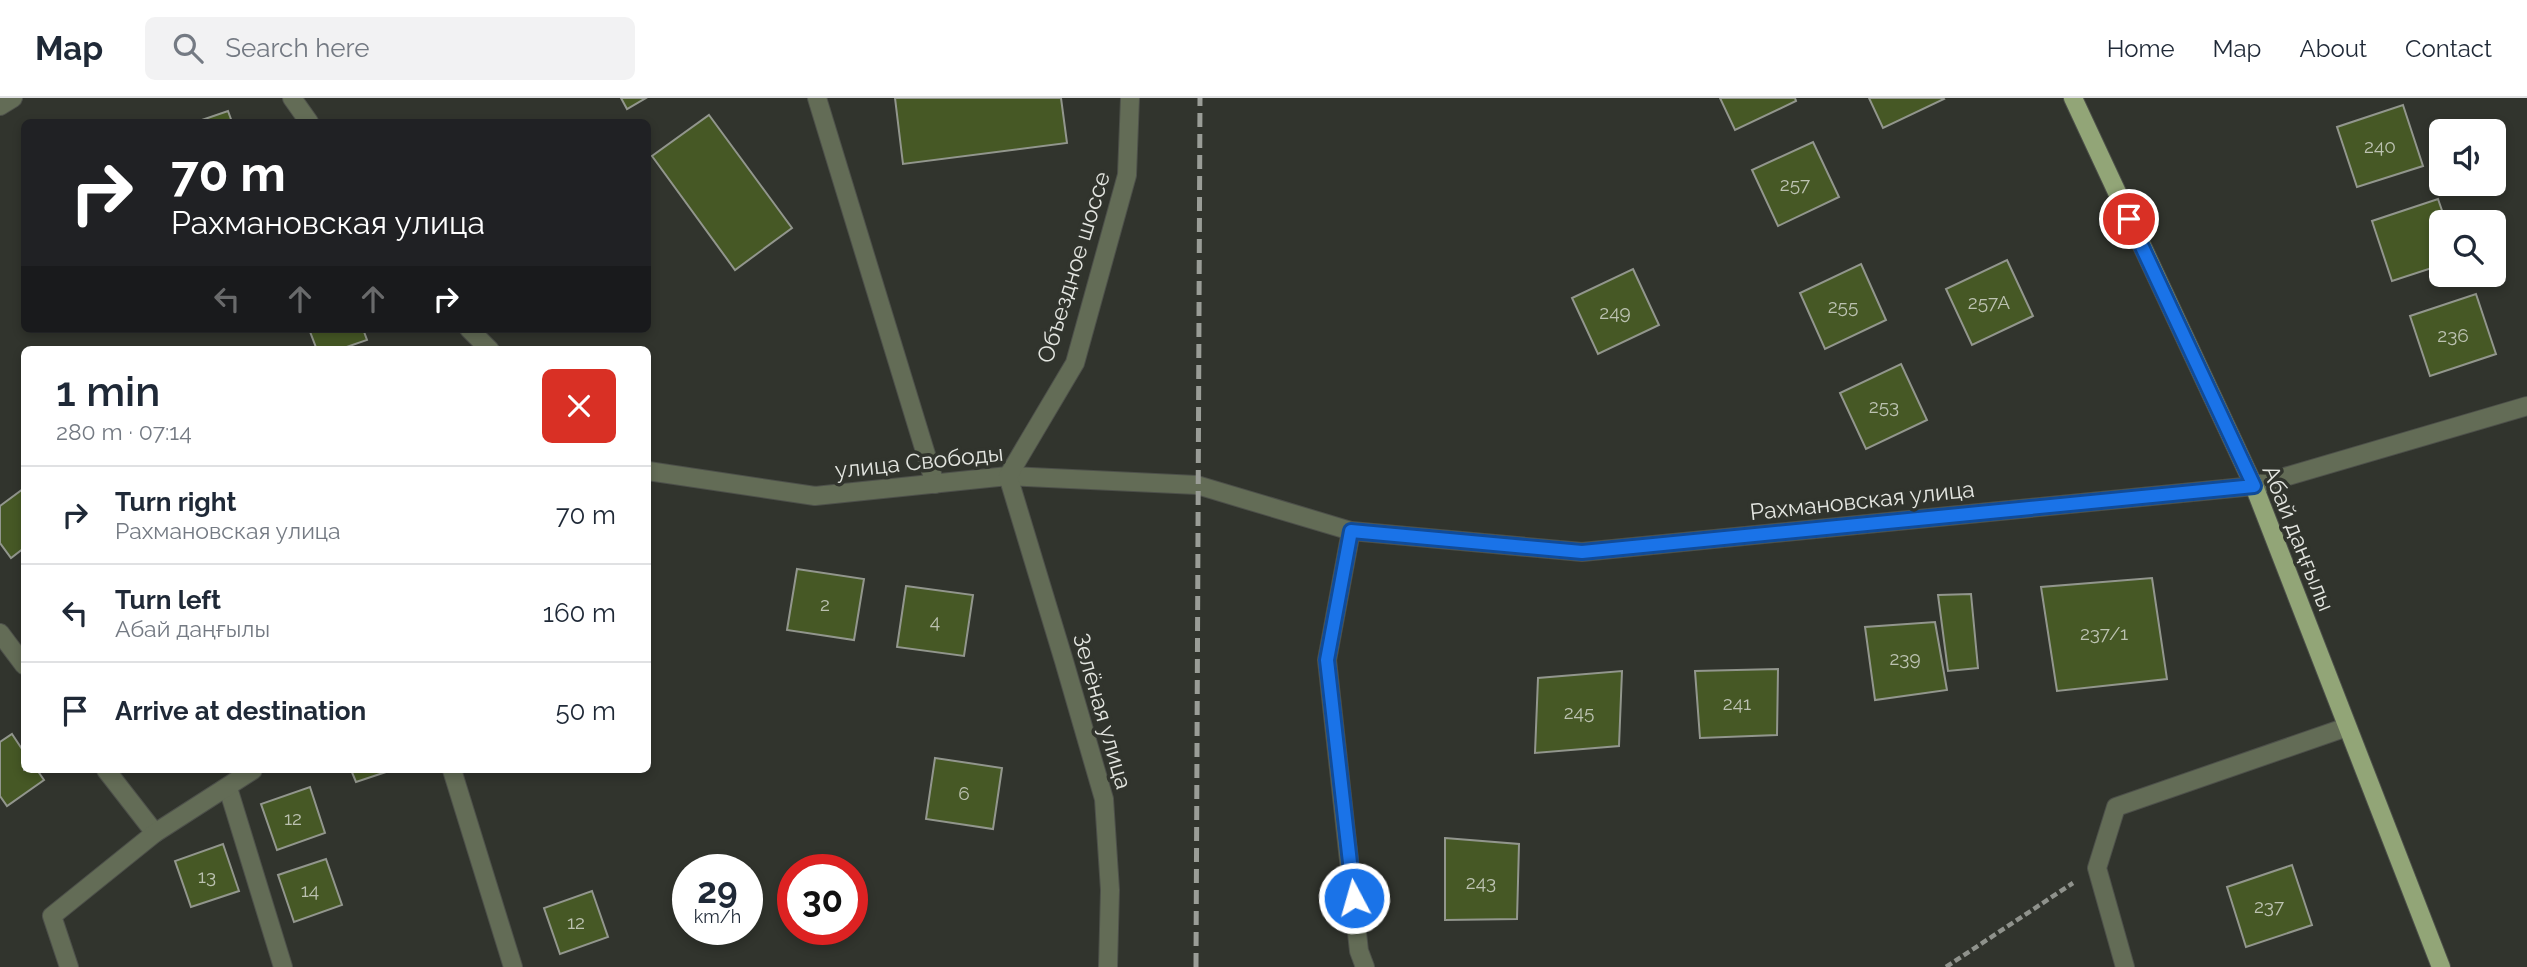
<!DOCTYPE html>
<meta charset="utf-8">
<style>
body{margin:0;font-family:Raleway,sans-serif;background:#f2f2f3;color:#1f2937;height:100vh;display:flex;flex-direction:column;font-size:26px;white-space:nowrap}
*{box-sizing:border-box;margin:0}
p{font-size:23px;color:#747a83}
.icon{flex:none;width:38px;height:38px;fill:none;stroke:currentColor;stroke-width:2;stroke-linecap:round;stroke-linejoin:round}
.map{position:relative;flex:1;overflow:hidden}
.details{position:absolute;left:21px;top:248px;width:630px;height:427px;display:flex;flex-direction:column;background:#fff;border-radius:10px;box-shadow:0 4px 10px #0003}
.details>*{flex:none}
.hud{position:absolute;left:21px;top:21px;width:630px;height:214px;border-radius:10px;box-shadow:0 4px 10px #0003;background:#202124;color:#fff;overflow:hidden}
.tools{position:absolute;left:2429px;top:21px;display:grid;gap:14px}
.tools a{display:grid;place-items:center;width:77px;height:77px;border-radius:10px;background:#fff;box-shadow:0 4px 10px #0003;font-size:35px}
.speed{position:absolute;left:672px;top:756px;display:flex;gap:14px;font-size:35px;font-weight:700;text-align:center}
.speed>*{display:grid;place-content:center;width:91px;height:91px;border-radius:50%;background:#fff;box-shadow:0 4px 10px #0003;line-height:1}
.speed small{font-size:18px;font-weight:400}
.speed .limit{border:10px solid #d22;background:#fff;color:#111}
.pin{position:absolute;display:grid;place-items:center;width:60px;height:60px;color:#fff;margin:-30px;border:4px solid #fff;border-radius:50%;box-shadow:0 2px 7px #0007}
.me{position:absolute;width:77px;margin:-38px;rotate:354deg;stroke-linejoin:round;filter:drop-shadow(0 0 5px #0008)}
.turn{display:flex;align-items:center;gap:24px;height:147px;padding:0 35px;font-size:32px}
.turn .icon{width:91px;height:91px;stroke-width:2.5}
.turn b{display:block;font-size:49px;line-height:60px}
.lanes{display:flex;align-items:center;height:66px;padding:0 35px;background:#0003;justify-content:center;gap:35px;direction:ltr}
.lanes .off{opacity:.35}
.round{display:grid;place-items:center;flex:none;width:74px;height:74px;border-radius:10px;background:#f2f2f3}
.summary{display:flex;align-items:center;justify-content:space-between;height:119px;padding:0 35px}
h1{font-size:42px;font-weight:600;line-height:52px}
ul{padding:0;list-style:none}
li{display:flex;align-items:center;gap:21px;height:98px;padding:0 35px;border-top:2px solid #e0e1e3}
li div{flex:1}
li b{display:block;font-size:26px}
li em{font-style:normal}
header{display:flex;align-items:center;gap:42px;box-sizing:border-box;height:98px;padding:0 35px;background:#fff;border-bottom:2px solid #e0e1e3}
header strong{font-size:33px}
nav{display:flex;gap:38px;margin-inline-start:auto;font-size:24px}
.search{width:490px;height:63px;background:#f2f2f3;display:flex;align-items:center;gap:18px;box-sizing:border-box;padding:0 24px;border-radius:10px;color:#747a83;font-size:26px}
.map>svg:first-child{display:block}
.building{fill:#465825;stroke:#92968d;stroke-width:2}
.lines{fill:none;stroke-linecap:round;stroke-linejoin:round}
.minor-casing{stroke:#4d504a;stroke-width:20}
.major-casing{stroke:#4d504a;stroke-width:20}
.path{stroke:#8f928c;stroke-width:4.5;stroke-dasharray:7 3.5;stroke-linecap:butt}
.minor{stroke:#636c56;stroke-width:18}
.major{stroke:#92a577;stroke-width:18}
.rail{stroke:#9a9d97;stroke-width:5;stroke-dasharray:14 7;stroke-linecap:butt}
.route-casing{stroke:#114b97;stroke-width:18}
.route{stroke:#1a73e8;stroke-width:12}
.labels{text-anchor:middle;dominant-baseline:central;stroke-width:7;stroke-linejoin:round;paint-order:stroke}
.number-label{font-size:19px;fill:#bcc2b1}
.street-label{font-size:23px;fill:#e3e5e0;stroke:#31342d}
</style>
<header>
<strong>Map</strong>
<div class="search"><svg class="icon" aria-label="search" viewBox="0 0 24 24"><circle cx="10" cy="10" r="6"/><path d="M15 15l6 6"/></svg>Search here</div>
<nav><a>Home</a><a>Map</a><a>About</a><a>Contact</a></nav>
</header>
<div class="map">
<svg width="2527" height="869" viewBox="0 0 2527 869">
<rect width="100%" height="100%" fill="#31342d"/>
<g class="building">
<path d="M621 0H646L627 11Z"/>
<path d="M895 0H1061L1067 45 903 66Z"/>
<path d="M1720 0H1795L1796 3 1735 32Z"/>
<path d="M1869 0H1943L1944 1 1883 30Z"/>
<path d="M2403 7 2423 68 2357 89 2337 29Z"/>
<path d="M228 13 232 24H196Z"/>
<path d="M709 17 792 130 735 172 652 58Z"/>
<path d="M1813 44 1839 99 1778 128 1752 72Z"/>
<path d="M2438 101 2446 124H2441V167L2392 183 2372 123Z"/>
<path d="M2007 162 2033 218 1972 247 1946 191Z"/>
<path d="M1861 166 1886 222 1825 251 1800 195Z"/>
<path d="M1633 171 1659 227 1598 256 1572 200Z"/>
<path d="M2476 196 2496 256 2430 278 2410 218Z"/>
<path d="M309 231H363L367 242 338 252H317Z"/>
<path d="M1901 266 1927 322 1866 351 1840 295Z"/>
<path d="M23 391 24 450 11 460 0 445V408Z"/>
<path d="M797 471 864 481 854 542 787 532Z"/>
<path d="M2152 480 2167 581 2057 593 2041 489Z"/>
<path d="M906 488 973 497 964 558 897 549Z"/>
<path d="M1971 496 1978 570 1948 573 1938 497Z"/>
<path d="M1935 524 1947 592 1875 602 1865 529Z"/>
<path d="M1778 571 1777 637 1700 640 1695 573Z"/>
<path d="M1622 573 1619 648 1535 655 1538 580Z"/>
<path d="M12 636 24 654V672H37L44 682 7 708 0 698V644Z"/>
<path d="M935 660 1002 670 993 731 926 721Z"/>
<path d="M351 672H392L356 684Z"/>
<path d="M310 689 325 735 277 752 261 706Z"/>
<path d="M1445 740 1519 746 1517 821 1445 822Z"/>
<path d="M223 746 239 793 191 809 175 763Z"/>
<path d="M326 761 342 807 294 824 278 777Z"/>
<path d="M2292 767 2312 827 2246 849 2227 789Z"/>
<path d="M592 793 608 839 560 856 544 810Z"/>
</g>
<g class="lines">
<g class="minor-casing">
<g id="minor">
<path d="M292 0 309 24"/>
<path d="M817 0 935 386"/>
<path d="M0 8 13 0"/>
<path d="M469 231 490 252"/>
<path d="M648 373 815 398 1008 378 1197 387 1351 433 1582 454 2254 388 2527 308"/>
<path d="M1351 433 1327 562 1359 853 1365 869"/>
<path d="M0 535 24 567"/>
<path d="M106 672 155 735"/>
<path d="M452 672 513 869"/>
<path d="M228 690 283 869"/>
<path d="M69 869 52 818 155 735 253 672"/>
<path d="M1108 869 1110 792 1104 701 1064 563 1008 378 1075 265 1127 77 1130 0"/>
<path d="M2125 869 2097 770 2116 709 2347 629"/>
</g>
</g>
<g class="major-casing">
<path id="major" d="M2073 0 2254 388 2441 869"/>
</g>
<path class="path" d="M1946 869 2073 785"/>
<use href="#minor" class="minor"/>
<use href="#major" class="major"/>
<path class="rail" d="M1196 869 1200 0"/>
</g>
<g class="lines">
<g class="route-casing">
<path id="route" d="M1354 800 1327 562 1351 433 1582 454 2254 388 2129 121"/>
</g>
<use href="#route" class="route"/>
</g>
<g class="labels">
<g class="number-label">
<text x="2380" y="48">240</text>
<text x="1795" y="86">257</text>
<text x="1989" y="204">257А</text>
<text x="1843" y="208">255</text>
<text x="1615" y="214">249</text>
<text x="2453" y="237">236</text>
<text x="1884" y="308">253</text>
<text x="825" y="506">2</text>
<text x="935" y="523">4</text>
<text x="2104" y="535">237/1</text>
<text x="1905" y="560">239</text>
<text x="1737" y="605">241</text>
<text x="1579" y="614">245</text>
<text x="964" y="695">6</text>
<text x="293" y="720">12</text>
<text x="207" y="778">13</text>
<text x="1481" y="784">243</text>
<text x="310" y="792">14</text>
<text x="2269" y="808">237</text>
<text x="576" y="824">12</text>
</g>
<g class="street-label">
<text transform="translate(1073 169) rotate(-73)">Объездное шоссе</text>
<text transform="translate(919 363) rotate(-6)">улица Свободы</text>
<text transform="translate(1862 402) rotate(-6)">Рахмановская улица</text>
<text transform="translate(2299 440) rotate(68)">Абай даңғылы</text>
<text transform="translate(1103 613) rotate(74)">Зелёная улица</text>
</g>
</g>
</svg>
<div class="tools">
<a><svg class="icon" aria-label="sound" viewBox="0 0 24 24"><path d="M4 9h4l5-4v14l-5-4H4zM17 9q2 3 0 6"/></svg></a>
<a><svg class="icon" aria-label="search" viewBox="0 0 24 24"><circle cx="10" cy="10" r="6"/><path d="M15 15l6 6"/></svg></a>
</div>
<div class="speed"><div>29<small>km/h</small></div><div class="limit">30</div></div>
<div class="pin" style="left:2129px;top:121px;background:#d93025"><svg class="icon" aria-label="arrive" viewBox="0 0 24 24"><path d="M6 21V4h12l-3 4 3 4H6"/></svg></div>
<svg class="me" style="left:1354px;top:800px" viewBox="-20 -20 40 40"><circle r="17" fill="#1a73e8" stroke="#fff" stroke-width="3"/><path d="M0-11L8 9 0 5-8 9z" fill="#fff"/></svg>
<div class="hud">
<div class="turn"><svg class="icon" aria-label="right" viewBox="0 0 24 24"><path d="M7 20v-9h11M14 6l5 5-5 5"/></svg><div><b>70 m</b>Рахмановская улица</div></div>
<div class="lanes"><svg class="icon off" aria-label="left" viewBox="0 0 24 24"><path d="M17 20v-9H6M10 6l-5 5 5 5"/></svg><svg class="icon off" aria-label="ahead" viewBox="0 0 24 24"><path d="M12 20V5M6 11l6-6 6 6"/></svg><svg class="icon off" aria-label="ahead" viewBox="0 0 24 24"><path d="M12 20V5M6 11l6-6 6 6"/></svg><svg class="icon" aria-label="right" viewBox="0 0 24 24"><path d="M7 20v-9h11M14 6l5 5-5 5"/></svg></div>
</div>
<section class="details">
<div class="summary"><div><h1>1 min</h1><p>280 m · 07:14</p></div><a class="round" style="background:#d93025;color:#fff"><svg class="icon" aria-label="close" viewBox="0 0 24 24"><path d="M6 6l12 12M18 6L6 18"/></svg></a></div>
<ul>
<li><svg class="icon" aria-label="right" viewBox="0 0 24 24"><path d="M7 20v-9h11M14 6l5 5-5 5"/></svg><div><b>Turn right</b><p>Рахмановская улица</p></div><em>70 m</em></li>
<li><svg class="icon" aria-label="left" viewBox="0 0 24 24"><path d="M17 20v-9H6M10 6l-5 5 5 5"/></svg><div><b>Turn left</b><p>Абай даңғылы</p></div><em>160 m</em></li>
<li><svg class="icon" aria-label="arrive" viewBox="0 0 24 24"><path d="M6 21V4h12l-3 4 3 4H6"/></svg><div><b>Arrive at destination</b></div><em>50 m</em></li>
</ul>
</section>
</div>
